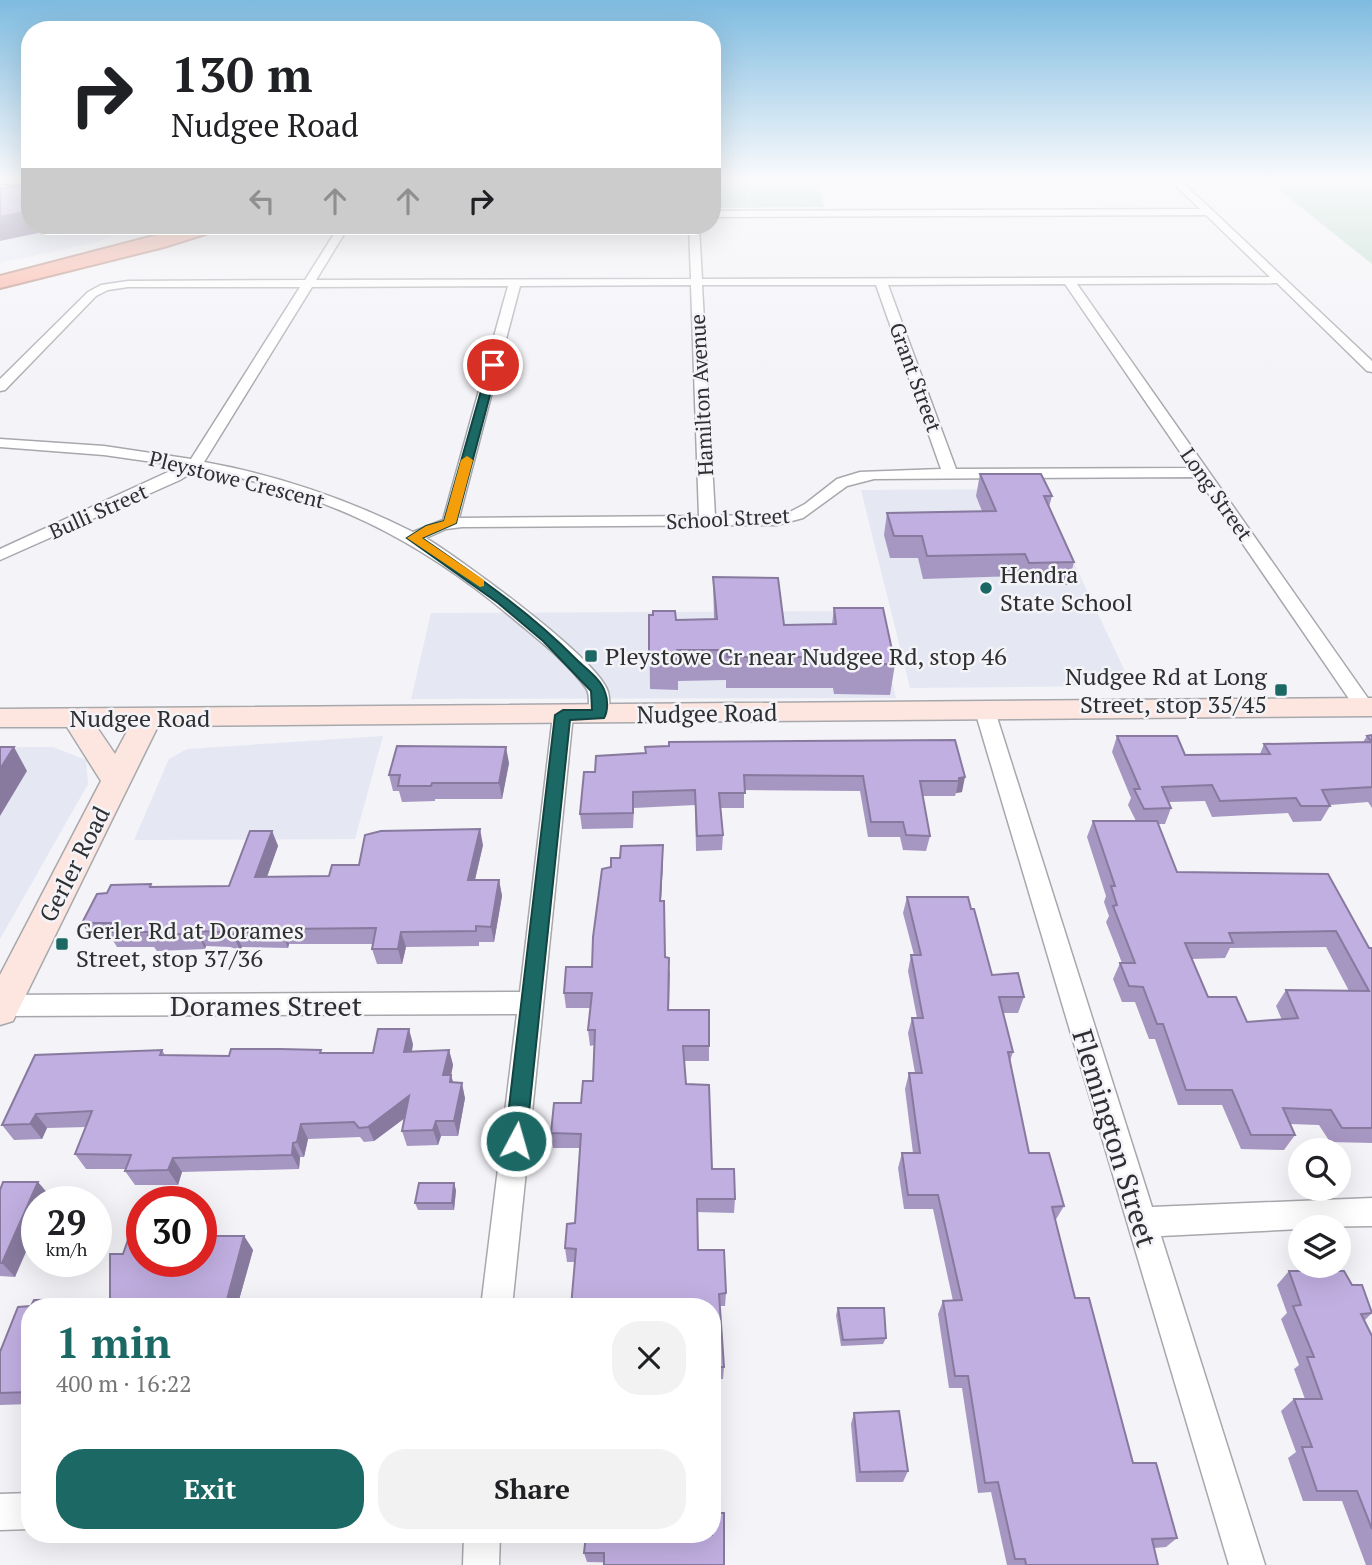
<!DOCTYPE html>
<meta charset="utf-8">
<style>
body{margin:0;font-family:"PT Serif",serif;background:#f2f2f2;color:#202124;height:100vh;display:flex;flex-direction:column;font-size:26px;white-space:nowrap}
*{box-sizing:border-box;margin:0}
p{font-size:23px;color:#757577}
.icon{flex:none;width:38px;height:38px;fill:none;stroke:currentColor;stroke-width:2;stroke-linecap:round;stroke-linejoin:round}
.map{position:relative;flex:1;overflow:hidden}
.drawer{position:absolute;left:21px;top:1298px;width:700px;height:245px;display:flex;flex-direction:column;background:#fff;border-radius:28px;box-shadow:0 7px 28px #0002}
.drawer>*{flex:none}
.guide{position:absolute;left:21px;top:21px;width:700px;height:214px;border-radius:28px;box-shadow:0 7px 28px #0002;background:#fff;color:#202124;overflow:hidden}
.tools{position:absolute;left:1288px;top:1138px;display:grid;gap:14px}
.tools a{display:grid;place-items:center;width:63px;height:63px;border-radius:50%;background:#fff;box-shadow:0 7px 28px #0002;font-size:35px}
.speed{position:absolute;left:21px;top:1186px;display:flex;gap:14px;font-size:35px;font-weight:700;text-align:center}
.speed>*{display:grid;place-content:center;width:91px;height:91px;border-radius:50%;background:#fff;box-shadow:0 7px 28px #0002;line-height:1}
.speed small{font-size:18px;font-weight:400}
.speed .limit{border:10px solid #d22;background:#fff;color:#111}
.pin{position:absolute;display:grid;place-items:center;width:60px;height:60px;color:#fff;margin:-30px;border:4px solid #fff;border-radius:50%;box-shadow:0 2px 7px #0007}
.me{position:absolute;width:77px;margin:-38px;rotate:6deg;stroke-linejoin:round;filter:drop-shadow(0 0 5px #0008)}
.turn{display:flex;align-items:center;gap:24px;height:147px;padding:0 35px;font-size:32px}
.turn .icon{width:91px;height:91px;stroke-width:2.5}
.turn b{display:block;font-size:49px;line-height:60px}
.lanes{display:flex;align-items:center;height:66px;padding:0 35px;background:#0003;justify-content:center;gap:35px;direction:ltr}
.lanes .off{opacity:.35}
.round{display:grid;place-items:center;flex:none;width:74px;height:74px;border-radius:28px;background:#f2f2f2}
.summary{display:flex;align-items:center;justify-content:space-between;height:119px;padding:0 35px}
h1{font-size:42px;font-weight:700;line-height:52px;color:#1b6865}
.action{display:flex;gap:14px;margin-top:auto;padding:14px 35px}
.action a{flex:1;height:80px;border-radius:28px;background:#1b6865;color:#fff;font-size:28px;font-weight:700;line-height:80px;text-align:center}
.action a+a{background:#f2f2f2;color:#202124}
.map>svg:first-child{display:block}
.built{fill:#e5e8f3}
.green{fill:#b7d9c7}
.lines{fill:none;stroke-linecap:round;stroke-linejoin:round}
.street-casing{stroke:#a7a8ac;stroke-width:3}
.secondary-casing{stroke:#a7a8ac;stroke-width:3}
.highway-casing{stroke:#b38074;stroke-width:4}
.street{fill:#fff;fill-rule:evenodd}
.secondary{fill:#fee6e0;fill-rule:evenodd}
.highway{fill:#faab98;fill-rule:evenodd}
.wall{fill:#a696c2;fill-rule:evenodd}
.shaded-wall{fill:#877a9e}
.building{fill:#c1afe1;stroke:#877a9e;stroke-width:2;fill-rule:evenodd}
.route{fill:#1b6865;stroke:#124442;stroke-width:2}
.slow{fill:#f59e0b}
.poi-dot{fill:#1b6865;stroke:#f3f3f8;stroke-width:2.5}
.labels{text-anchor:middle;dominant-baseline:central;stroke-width:5;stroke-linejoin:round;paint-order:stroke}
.far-street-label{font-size:21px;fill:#2e2f30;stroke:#f3f3f8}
.poi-label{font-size:24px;fill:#2e2f30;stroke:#f3f3f8;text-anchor:start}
.street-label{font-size:24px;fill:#2e2f30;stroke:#f3f3f8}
.near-street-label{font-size:28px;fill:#2e2f30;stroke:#f3f3f8}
</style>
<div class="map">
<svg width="1372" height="1565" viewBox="0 0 1372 1565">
<rect width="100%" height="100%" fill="#f3f3f8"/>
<g class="built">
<path d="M0 177H30V226H138L97 242 0 263Z"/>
<path d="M1039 489 1132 686 910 688 861 490Z"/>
<path d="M875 611 896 698 411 699 431 613Z"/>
<path d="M383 736 355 839 134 840 169 759 187 749Z"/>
<path d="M0 747H53L86 760 88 784 0 939Z"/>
</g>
<g class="green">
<path d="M712 177H899L902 184H819L824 207 712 208Z"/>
<path d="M1263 177H1372V264L1268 181Z"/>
</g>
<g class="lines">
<g class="street-casing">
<g id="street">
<path d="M1167 177H1177L1372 361V372L1367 371 1277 283 1077 284 1372 704V712H1358L1197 477 874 479 847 486 803 518 777 525 462 527 446 529 426 538C459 558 599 659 608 692 610 700 610 712 606 719H592C586 709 592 697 586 688 567 662 541 642 516 621 418 538 324 492 197 469L180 480 0 560V549L181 466 104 455 0 447V439L104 446 191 459 300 287H128L108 290 96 296 5 390 0 391V379L88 292 101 285 128 281 305 280 339 226H349L316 280 691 279 689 226H699L702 279 1270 277 1206 215 712 217V211L1200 209ZM1065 284 1191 468 956 469 888 285ZM691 285 699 516 459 518 520 286ZM702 285H876L941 469 860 472 837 479 805 504 786 514 715 516ZM508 286 443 520 413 532C347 499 277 475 204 462L312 287Z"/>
<rect x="0" y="178" width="30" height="6"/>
<path d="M985 705 992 707 995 711 1152 1207 1372 1198V1226L1300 1227V1229L1161 1236 1265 1565H1229L975 711 978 707Z"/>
<path d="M563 709 570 710 573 715 512 1307H481L517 1014 0 1016 2 995 520 992 553 715 556 710Z"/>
<path d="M30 1493V1529L0 1530V1494Z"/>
<path d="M464 1535H500L499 1565H463Z"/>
</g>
</g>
<g class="secondary-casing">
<path id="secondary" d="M1372 698V716L158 726 13 1021 0 1025V975L101 781 67 727H0V709ZM96 726H130L115 754Z"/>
</g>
<g class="highway-casing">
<path id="highway" d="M192 226H220L218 230 164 247 0 288V276Z"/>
</g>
<use href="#street" class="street"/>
<use href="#secondary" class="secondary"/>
<use href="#highway" class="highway"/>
</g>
<g class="wall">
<path d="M980 474 1052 496 1049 507 1074 562 1068 585H1023L1020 576 923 579 918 558H890L884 535 887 513 982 511 976 496Z"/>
<path d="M713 577 784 625 832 624 834 608 895 664 890 695 834 694 833 688H726V680L678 681V690L650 689 649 615 676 620 714 619Z"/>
<path d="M1372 735V808L1368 802 1330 805V806L1321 821 1293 822 1288 813 1212 817 1205 801 1169 802 1171 808 1165 824H1158L1177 872 1328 874 1369 948H1372V1143L1330 1142 1319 1125 1290 1124 1295 1135 1284 1150 1241 1149 1222 1105H1178L1155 1039H1149L1135 1002H1122L1113 979 1120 963H1122L1106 922 1109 916 1104 902 1106 896 1087 837 1093 821H1136L1128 805 1131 798 1112 752 1117 736 1185 755 1260 754 1264 744 1363 742 1367 736ZM1326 947 1349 991 1286 990 1276 1006 1282 1020 1247 1022 1208 997 1191 959 1225 958 1230 948Z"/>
<path d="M955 740 962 792 956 793 955 796H923L930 836 926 851 903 850 900 837H868L860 791 744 790V808H720L723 835 722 850 696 851 695 805 634 808 633 828 582 829 580 814 595 772Z"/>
<path d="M509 763 502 799H435V801L402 802 399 791H393L389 775Z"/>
<path d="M272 831 278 846 267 877 329 876 359 865 483 845 475 880H499L502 896 494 942H479V946L406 947 402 964H377L372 949 373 944H289L288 948 242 947 240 950 230 947 206 946 205 949 157 951 154 947H117L112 939 91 938 82 923 107 893 153 887 229 886Z"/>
<path d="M663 861 661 901 665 957 670 973 669 1010 709 1046V1061H684L686 1084 712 1169 735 1199 734 1213 697 1212 698 1250 726 1293 725 1306H720L724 1367 723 1379H712V1307L575 1262H567L565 1248 575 1223 580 1148H553L551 1133 581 1103 593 1081 594 1045 590 1046 588 1030 590 1008H566L564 993 592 967 611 867Z"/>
<path d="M907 897 971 909 992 975 1024 997 1018 1013H1003L1013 1052 1010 1061 1029 1153 1064 1206 1055 1221 1075 1298 1133 1463 1177 1538 1166 1547 1154 1548 1158 1565H1007L991 1492 978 1493 962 1388H949L938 1314 943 1301H953L933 1209H904L898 1168 902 1153H913L905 1089 909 1073H915L908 1033 912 1018H917L908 971 911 955H914L903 913Z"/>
<path d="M413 1044 412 1051 449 1050 453 1065 451 1075 453 1082 465 1098 458 1136H441L438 1145 407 1146 402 1131 405 1118 374 1141 364 1142 360 1137 308 1139 304 1157H300L299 1169 182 1172 178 1185H135L125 1171 126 1169H86L75 1154 86 1127 47 1128 42 1139 14 1140 2 1125 162 1050 165 1055 229 1056 373 1053Z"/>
<path d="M0 1190 50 1196 48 1202H37L15 1277 0 1276Z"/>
<path d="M456 1190 454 1210H418L415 1203Z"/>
<path d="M201 1236H244L253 1250 237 1307H30V1404L0 1405V1352L18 1307 31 1306 34 1300 110 1299V1254H123L129 1237H142V1262H201Z"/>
<path d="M1289 1271 1352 1285 1372 1313 1364 1321 1372 1336V1565H1366L1342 1501H1303L1288 1458 1296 1452 1281 1411 1294 1399H1305L1294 1369 1299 1365 1281 1319 1287 1313 1277 1285Z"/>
<path d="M838 1308 886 1338 883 1344 841 1346 836 1315Z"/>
<path d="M854 1413 908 1471 903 1482H856L851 1424Z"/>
<path d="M586 1535 724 1565 587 1562 584 1553Z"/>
</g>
<g class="shaded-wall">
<path d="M30 209V226H63L37 231 38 233 0 241V217Z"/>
<path d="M14 747 27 771 0 816V769Z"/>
<path d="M506 747 509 763 502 799 499 783Z"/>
<path d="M965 777 962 792 956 793 959 778Z"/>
<path d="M480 829 483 845 471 896 468 880Z"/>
<path d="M272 831 278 846 261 893 255 877Z"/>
<path d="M663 845V861L660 917V901Z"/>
<path d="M499 880 502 896 494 942 491 927Z"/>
<path d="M283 929 289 944 288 948 282 933Z"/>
<path d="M198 931 206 946 205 949 197 933Z"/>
<path d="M235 932 242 947 240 950 233 935Z"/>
<path d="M401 932 406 947 402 964 398 949Z"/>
<path d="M409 1029 413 1044 409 1067 404 1052Z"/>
<path d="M449 1050 453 1065 451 1075 455 1090 443 1075Z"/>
<path d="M462 1083 465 1098 458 1136 454 1121Z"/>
<path d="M409 1096 414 1111 374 1141 368 1127Z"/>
<path d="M36 1114 47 1128 42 1139 30 1124Z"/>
<path d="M436 1121 441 1136 438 1145 433 1130Z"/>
<path d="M301 1124 308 1139 304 1157 297 1142Z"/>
<path d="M293 1143 300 1157 299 1169 292 1155Z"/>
<path d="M173 1158 182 1172 178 1185 168 1170Z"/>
<path d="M38 1182 50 1196 48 1202H37V1227L15 1277 2 1263Z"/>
<path d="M454 1183 456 1190 454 1210 452 1203Z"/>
<path d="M244 1236 253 1250 237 1307H225Z"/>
</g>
<g class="building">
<path d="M30 183V209H27L30 211 0 217V189Z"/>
<path d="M980 474H1041L1052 496H1044L1074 562 1029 563 1025 554 927 556 922 536H894L887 513 996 511Z"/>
<path d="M713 577 778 578 784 625 836 624 834 608H883L895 664H838L836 657H727V650H677L678 659 649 658V615H653V611H675L676 620 717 619Z"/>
<path d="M1372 735V787L1322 790 1330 806H1301L1296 798 1220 801 1212 785 1162 787 1171 808 1144 809 1134 789H1140L1117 736H1177L1185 755 1270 754 1264 744 1372 742 1367 736Z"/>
<path d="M955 740 965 777 959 778V781H920L930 836 906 835 903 822H871L863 776 744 775 745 793H719L723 835 697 836 695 790 633 792V813L580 814 584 772H595L596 756 646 753 645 747 669 746V742Z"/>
<path d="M397 746 506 747 499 783H432L431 786H398L400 775H389Z"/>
<path d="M0 747H14L0 769Z"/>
<path d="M1093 821H1157L1177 872 1328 874 1369 948H1372V1128H1342L1331 1110 1283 1108 1295 1135H1251L1232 1090H1186L1163 1024H1157L1143 987 1129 986 1120 963H1135L1113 906 1117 905 1111 886H1115ZM1336 931 1369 991 1286 990 1298 1018 1247 1022 1236 997H1208L1185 943H1233L1229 933Z"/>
<path d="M480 829 468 880H499L491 927 476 926V931L401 932 398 949H372L376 928 283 929 282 933 235 932 233 935 223 932 198 931 197 933 148 936 150 932H108L111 923H82L97 894 107 893 111 885 151 884 150 887 229 886 250 831H272L255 877 329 876 332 865H359L365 835 381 831Z"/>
<path d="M663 845 660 901H664L665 957 669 958 668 1010H709V1046H683L686 1084 709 1085 712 1169H734L735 1199H697L698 1250H724L726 1293 719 1294 724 1367H712V1307H571L576 1249 565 1248 567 1224 575 1223 581 1134 551 1133 554 1103H581L583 1081H593L595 1030H588L592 993H564L566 967H592L593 937 602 869 611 867V858H620L621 846Z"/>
<path d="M907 897H968L971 909H974L992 975 1018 973 1024 997H999L1013 1052H1008L1029 1153H1049L1064 1206 1052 1207 1075 1298H1089L1133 1463H1156L1177 1538 1152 1539 1158 1565H1026L1025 1559H1015L998 1482 985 1483 968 1376H955L943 1301 962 1300 938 1195H908L902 1153H920L909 1073H922L912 1018H923L911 955H921Z"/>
<path d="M378 1029H409L404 1052 449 1050 443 1075H451L450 1082 462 1083 454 1121H436L433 1130 402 1131 409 1096 368 1127 359 1128 354 1122 301 1124 297 1142 293 1143 292 1155 173 1158 168 1170 125 1171 131 1155 75 1154 92 1111 36 1114 30 1124 2 1125 35 1055 162 1050 160 1055 229 1056 231 1049H280L321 1050 320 1053H373Z"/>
<path d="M3 1182H38L2 1263H0V1190Z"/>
<path d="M419 1183H454L452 1203H415Z"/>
<path d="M201 1236H244L225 1307H30V1392L0 1393V1352L18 1307 31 1306 34 1300 110 1299V1254H123L129 1237H142V1262H201Z"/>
<path d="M1289 1271H1344L1352 1285H1362L1372 1313 1361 1314 1372 1336V1529L1357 1491H1317L1302 1447H1312L1294 1399H1322L1307 1357H1314L1293 1306 1301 1305Z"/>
<path d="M838 1308H884L886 1338 843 1340Z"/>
<path d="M899 1411 908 1471 860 1472 854 1413Z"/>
<path d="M712 1513H724V1565H604V1553H584L586 1535H712Z"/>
</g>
<linearGradient id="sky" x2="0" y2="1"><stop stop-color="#7ebbe0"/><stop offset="0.45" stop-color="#fafafc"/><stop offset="1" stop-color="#fafafc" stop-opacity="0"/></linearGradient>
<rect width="1372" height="396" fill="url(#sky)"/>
<path class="route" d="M489 363 498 365 456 523 422 538C477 576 530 612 577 660 586 669 601 679 605 692 608 700 608 711 604 718L570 720 526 1141 523 1148 516 1151 508 1148 505 1141 555 715 563 710H592L591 691 543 641 498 603 407 538 426 526 444 521Z"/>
<path class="slow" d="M467 456 473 460 456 523 422 538 484 580V586L480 587 407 538 426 526 444 521 461 460Z"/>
<g class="poi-dot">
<circle cx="986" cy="588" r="7"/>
<rect x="584" y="649" width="14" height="14" rx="3.5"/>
<rect x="1274" y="683" width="14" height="14" rx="3.5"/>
<rect x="55" y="937" width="14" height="14" rx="3.5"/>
</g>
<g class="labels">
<g class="far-street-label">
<text transform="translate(916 377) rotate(70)">Grant Street</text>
<text transform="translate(701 395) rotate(-93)">Hamilton Avenue</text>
<text transform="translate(237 479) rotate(14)">Pleystowe Crescent</text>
<text transform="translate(1217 494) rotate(55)">Long Street</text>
<text transform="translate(98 511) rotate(-24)">Bulli Street</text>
<text transform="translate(728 518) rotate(-3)">School Street</text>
</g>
<g class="poi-label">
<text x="1000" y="574">Hendra<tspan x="1000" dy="28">State School</tspan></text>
<text x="605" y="656">Pleystowe Cr near Nudgee Rd, stop 46</text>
<text x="1267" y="676" text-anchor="end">Nudgee Rd at Long<tspan x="1267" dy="28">Street, stop 35/45</tspan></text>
<text x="76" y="930">Gerler Rd at Dorames<tspan x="76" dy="28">Street, stop 37/36</tspan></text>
</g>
<g class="street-label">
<text transform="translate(707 713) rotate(-1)">Nudgee Road</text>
<text x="140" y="718">Nudgee Road</text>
<text transform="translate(74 864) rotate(-63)">Gerler Road</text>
</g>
<g class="near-street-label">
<text x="266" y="1005">Dorames Street</text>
<text transform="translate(1115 1138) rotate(73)">Flemington Street</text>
</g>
</g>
</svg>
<div class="tools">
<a><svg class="icon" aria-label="search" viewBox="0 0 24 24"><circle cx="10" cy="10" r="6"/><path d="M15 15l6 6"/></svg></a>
<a><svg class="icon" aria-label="layers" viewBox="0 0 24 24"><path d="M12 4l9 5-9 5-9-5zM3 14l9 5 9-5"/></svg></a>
</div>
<div class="speed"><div>29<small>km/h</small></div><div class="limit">30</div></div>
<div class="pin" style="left:493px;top:365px;background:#d93025"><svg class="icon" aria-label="arrive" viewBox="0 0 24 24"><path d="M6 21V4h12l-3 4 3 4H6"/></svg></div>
<svg class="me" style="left:516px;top:1141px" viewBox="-20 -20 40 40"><circle r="17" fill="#1b6865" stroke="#fff" stroke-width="3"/><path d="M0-11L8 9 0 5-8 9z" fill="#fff"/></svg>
<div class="guide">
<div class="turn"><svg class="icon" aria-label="right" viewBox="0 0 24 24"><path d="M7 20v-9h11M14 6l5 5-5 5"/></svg><div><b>130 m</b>Nudgee Road</div></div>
<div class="lanes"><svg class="icon off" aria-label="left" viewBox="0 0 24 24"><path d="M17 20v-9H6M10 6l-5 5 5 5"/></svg><svg class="icon off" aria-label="ahead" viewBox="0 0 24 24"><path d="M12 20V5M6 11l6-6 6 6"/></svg><svg class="icon off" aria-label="ahead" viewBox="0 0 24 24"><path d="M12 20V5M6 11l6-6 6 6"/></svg><svg class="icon" aria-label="right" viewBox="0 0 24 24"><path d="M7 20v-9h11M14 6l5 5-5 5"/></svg></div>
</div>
<section class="drawer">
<div class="summary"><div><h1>1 min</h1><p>400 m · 16:22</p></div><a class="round"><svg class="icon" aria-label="close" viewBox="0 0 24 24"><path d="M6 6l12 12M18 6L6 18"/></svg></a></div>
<div class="action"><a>Exit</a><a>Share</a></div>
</section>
</div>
